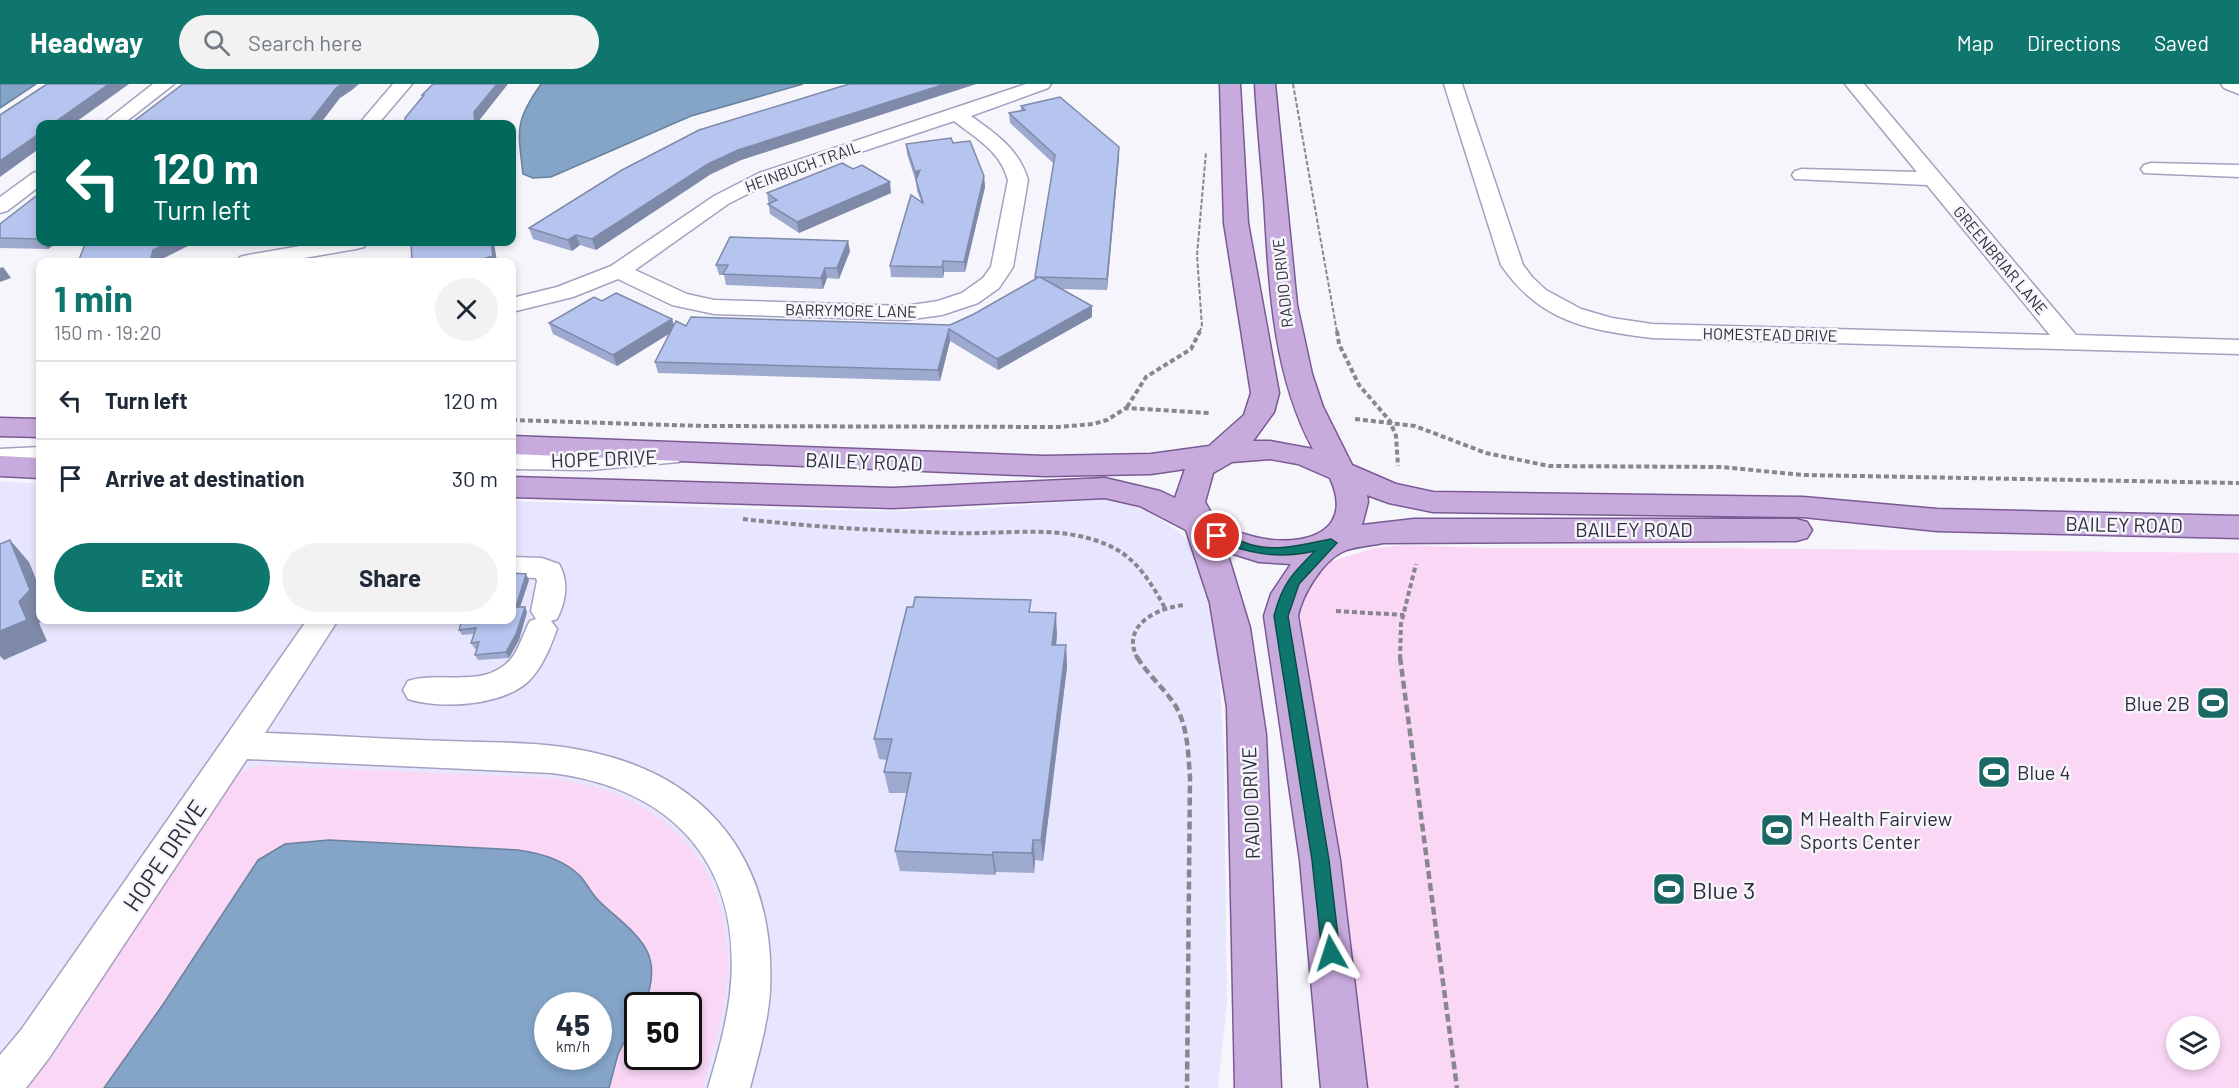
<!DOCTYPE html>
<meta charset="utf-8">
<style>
body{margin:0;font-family:Barlow,sans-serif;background:#f2f2f3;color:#1f2937;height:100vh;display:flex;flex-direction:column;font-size:22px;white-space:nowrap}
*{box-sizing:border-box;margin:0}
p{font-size:20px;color:#747a83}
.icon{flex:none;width:33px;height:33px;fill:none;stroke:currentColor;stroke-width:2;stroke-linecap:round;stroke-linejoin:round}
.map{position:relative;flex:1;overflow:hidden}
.side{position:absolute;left:36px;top:174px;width:480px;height:366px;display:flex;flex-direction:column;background:#fff;border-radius:12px;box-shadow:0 3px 9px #0003}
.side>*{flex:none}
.banner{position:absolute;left:36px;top:36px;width:480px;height:126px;border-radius:12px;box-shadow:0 3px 9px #0003;background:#00695c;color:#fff;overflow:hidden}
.fabs{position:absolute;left:2166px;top:932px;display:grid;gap:12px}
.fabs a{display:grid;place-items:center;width:54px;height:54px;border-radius:50%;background:#fff;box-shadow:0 3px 9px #0003;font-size:30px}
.speed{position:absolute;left:534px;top:908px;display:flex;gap:12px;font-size:30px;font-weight:700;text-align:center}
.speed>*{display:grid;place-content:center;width:78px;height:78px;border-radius:50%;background:#fff;box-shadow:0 3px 9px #0003;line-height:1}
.speed small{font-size:15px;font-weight:400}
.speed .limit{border:3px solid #111;border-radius:9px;background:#fff;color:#111}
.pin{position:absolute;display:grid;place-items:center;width:51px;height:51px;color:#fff;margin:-26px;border:3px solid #fff;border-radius:50%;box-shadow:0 2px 6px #0007}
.me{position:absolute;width:66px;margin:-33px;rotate:354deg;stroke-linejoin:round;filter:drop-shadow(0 0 4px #0008)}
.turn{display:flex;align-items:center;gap:21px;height:126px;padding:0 18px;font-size:27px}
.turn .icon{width:78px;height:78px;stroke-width:2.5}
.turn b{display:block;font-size:42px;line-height:51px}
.round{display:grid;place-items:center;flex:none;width:63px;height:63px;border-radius:32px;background:#f2f2f3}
.overview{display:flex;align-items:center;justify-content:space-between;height:102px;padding:0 18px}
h1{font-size:36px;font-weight:700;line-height:45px;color:#0f766e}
.cta{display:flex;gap:12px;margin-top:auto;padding:12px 18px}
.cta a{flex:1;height:69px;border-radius:36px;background:#0f766e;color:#fff;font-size:24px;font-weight:700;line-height:69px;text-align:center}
.cta a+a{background:#f2f2f3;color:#1f2937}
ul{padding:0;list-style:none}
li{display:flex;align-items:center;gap:18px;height:78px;padding:0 18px;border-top:2px solid #e0e1e3}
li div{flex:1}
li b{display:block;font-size:22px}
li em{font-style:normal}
header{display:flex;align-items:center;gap:36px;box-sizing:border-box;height:84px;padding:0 30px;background:#0f766e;color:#fff}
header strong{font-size:28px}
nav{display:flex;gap:33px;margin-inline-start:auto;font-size:21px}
.search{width:420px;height:54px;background:#f2f2f3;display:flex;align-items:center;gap:15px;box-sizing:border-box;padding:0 21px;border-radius:33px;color:#747a83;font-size:22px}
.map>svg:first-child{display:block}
.built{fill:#e8e6fe;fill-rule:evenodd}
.green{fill:#f9d7f5;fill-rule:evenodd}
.water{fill:#84a5c8;stroke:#6a819d;stroke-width:1.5;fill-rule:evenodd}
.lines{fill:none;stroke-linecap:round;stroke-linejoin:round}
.minor-casing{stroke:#a4a1c0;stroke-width:3}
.major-casing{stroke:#7a5a95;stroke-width:3}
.path-far2{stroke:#888790;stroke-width:2;stroke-dasharray:4.5 2;stroke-linecap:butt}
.path-far1{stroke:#888790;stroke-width:4;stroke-dasharray:5 3;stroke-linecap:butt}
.path{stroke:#888790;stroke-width:4.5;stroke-dasharray:8 4;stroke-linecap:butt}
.minor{fill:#fff;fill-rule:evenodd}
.major{fill:#c8abdd;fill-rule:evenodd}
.wall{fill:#9da9ce}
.shaded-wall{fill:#7f8aa8}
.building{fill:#b6c5f0;stroke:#7f8aa8;stroke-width:1.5}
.route{fill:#0f766e;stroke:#0a4d48;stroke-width:1.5}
.labels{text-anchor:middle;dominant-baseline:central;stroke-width:5;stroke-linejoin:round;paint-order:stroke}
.far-street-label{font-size:16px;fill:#2e2d39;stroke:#f5f5fb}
.street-label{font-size:20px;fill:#2e2d39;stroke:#f5f5fb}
.poi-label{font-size:20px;fill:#2e2d39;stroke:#f5f5fb;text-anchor:start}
.near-street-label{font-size:24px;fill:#2e2d39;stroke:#f5f5fb}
.near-poi-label{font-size:24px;fill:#2e2d39;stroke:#f5f5fb;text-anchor:start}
</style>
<header>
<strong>Headway</strong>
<div class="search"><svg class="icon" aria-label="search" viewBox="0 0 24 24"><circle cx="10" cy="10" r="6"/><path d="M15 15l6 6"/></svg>Search here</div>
<nav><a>Map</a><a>Directions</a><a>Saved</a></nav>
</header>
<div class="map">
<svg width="2239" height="1004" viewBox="0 0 2239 1004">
<rect width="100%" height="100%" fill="#f5f5fb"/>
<path class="built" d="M0 397 40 400V536H512V417L755 425 897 427 981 425 1099 415 1120 417 1145 425 1176 446 1190 458 1216 538 1224 666 1227 919 1218 1004H0ZM548 921H598V972H548ZM638 921H688V972H638Z"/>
<g class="green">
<path d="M1401 461 1489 464H1712L2239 469V1004H1344L1282 547 1302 487 1371 465ZM2176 942H2210V975H2176Z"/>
<path d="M257 681 550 694C668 709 739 784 726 906 722 940 711 972 702 1004H25L71 942 234 697 242 688ZM548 921H598V972H548ZM638 921H688V972H638Z"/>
</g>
<g class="water">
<path d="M0 0H36L0 24Z"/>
<path d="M541 0H803L691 32 551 93 533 94 523 90C518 46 514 38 541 0Z"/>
<path d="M329 756 518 766C540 769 565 776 581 793 588 801 592 811 600 818 635 851 667 866 644 921H638L637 934 618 970 609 1004H104L164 919 258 776 285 760ZM548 921H598V972H548Z"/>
</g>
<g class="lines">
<g class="minor-casing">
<g id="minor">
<path d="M153 0H174L123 40H102Z"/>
<path d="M393 0H412L378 40H359Z"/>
<path d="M1026 0H1051L1048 4 971 32C996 50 1019 65 1028 96L1013 183 999 204 978 219 942 231 905 236 714 230 672 221 618 195 573 213 512 228V214L557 203 611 182 714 112 759 89ZM954 37C977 55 1000 67 1008 96L991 183 983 194 962 209 938 217 905 222 714 216 687 210 635 186 728 120 773 97Z"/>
<path d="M1444 0H1462L1523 181 1532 193 1546 206 1581 225 1612 234 1652 240 2050 251 1927 101 1795 95 1792 91 1795 87 1802 85 1917 88 1845 0H1864L2076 251 2239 256V270L1652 254C1587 246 1540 238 1501 181Z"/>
<path d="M2221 0H2239V10L2224 4Z"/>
<path d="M2151 79 2239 81V93L2144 89 2141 85 2144 81Z"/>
<path d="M40 87V102L7 127 0 129V113L33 89Z"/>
<path d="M323 158H367L364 163 356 165 281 178H237L240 173 248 171Z"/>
<path d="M40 363V381L0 383V365Z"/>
<path d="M669 363 679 366 682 372 679 378 590 386 512 385V367L590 368Z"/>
<path d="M512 473 542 474 559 480C569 497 566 518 557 535L551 537 557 545C551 561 545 577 534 591 511 622 442 626 408 615L403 606 408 597C442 586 484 606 511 575 520 564 523 549 530 537L536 535 531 527 537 497 536 494 512 493Z"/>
<path d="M307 536H338L265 649C325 651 385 655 446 657 492 659 540 657 586 667 711 692 776 780 770 907 768 940 758 972 750 1004H708C717 973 726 942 730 910 744 783 676 705 552 689L247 675 49 974 26 1004H0V971L21 946Z"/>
</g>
</g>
<g class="major-casing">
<g id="major">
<path d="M1220 0H1240L1248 139 1279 309 1274 328 1253 357H1270L1313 365C1272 289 1269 199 1264 114 1261 76 1257 38 1255 0H1275L1297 221 1312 290 1323 323 1352 381 1396 400 1433 408 1803 413 1937 425 2239 432V454L1937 447 1803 433 1433 428 1389 419 1367 411 1368 418 1362 441 1414 435H1796L1807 438 1812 446 1807 454 1796 457 1383 459C1371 462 1353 462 1342 468 1322 478 1302 511 1298 532L1340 776 1367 1004H1321L1300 776 1264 532 1271 510 1291 480 1259 478 1227 468 1250 544 1266 651 1281 1004H1235L1227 623 1210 519 1186 446 1140 422 1105 414 893 424 512 413V393L893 404 1105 394 1160 407 1175 414 1185 385 1151 390 1045 392 512 370V352L1045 372 1151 370 1209 362 1244 331 1251 309 1224 139ZM1270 375 1298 380 1330 394C1365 470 1253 468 1215 434 1211 430 1208 423 1205 418L1213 389 1232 378Z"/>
<path d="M0 334 40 335V353L0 352Z"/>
<path d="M0 372 40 374V394L0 392Z"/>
</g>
</g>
<g class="path-far2">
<path d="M1293 0 1337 248"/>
<path d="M1199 248 1202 243 1197 171 1206 68"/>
</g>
<g class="path-far1">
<path d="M1337 247 1339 260 1359 301 1390 337 1396 352 1398 382"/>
<path d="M1127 323 1146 293 1191 265 1200 247"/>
<path d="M1355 335 1415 342 1486 369 1549 382 1721 383 1804 391 2239 399"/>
<path d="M512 336 705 342 1058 343 1093 340 1107 336 1126 324 1209 329"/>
<path d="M743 435C813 443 883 447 954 449 1006 451 1063 439 1112 463 1137 475 1152 500 1165 524"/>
<path d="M1336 527 1404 531"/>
<path d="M1138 575C1119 542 1158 523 1185 521"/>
<path d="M1400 575 1401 540 1416 480"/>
</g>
<g class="path">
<path d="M1137 573C1148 591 1164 604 1175 621 1188 642 1188 669 1190 693L1187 1004"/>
<path d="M1400 573 1457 1004"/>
</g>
<use href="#minor" class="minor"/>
<use href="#major" class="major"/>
</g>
<g class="wall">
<path d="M849 0H976L741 76 711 90 596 166 580 161 572 167 533 155 529 144Z"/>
<path d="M1021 22 1119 73 1107 206 1061 205 1092 233 998 286 950 257 940 297 658 289 655 278 669 250 617 282 553 250 549 239 602 217 672 235 674 241 686 242 950 241 974 230 1035 195 1054 80 1010 39 1009 29 1021 27Z"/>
<path d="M953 59 984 92 985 103 965 188H944L943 194 891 193 890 182 921 117 917 107 916 98 907 70 906 60Z"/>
<path d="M40 109V158H58L48 165 0 164V140Z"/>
<path d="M767 109H891L799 149 770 130Z"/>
<path d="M850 167 839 195 827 194 823 205 726 201 724 191H719L716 181Z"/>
<path d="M529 496 520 523 527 528 519 556 509 574 478 576 475 571 477 564 475 565 471 559 474 550 462 551 459 546Z"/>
<path d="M1032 529 1057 551 1056 561H1066L1067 583 1043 777 1035 776 1034 789 996 788 995 791 900 787 895 767 907 709H889L884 688 887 676 879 675 874 655Z"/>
</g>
<g class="shaded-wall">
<path d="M109 0H129L73 40H52Z"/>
<path d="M342 0H359L352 6 340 14 320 40H308L336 4Z"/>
<path d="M497 0H508L478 38V40H475L474 28Z"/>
<path d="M945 0H976L741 76 711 90 596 166 592 155 708 80 738 66Z"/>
<path d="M40 49V64L0 93V77Z"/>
<path d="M1119 63V73L1107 206V195Z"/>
<path d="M920 86 921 96 916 98 915 88Z"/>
<path d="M984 92 985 103 965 188 964 178Z"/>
<path d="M890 98 891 109 799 149 797 138Z"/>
<path d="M576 151 580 161 572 167 568 156Z"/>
<path d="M848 157 850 167 839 195 837 184Z"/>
<path d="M42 158H58L48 165Z"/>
<path d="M169 158H196L160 176 159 178H150L153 166Z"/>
<path d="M491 158H494L497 178H483L482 175Z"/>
<path d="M943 177 944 188 943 194 942 183Z"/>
<path d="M3 183 11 194 0 198V184Z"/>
<path d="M825 184 827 194 823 205 821 194Z"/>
<path d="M1092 222V233L998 286 997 275Z"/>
<path d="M672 235 675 246 617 282 613 271Z"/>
<path d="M949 245 950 257 940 297 938 286Z"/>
<path d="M10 456 29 478 40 505V536H43L39 539 47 557 4 576 0 572V547L19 518Z"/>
<path d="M526 490 529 496 518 529 516 523Z"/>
<path d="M525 523 527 528 519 556 509 574 506 568Z"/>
<path d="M1056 529 1057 551 1054 582 1052 561Z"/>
<path d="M1066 561 1067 583 1043 777 1041 756Z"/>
<path d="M1033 756 1035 776 1034 789 1032 769Z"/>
<path d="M993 768 996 788 995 791 992 771Z"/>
</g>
<g class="building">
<path d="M47 0H109L52 40H40V49L0 77V31Z"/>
<path d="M183 0H342L336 4 308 40H130Z"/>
<path d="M433 0H497L474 28 475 40H405V34L424 11H422Z"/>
<path d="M849 0H945L738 66 708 80 592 155 576 151 568 156 529 144 622 86 699 46Z"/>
<path d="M1060 13 1119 63 1107 195 1040 193 1092 222 997 275 949 245 938 286 655 278 676 237 686 242 691 233 950 241 974 230 1039 193H1035L1055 71 1009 29 1025 26 1021 22Z"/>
<path d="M951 54 953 59 970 57 984 92 964 178 943 177 942 183 890 182 911 111 923 119 916 96 920 86 915 88 906 60Z"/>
<path d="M842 79 853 85 862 81 890 98 797 138 768 120 777 116 767 109Z"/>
<path d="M40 109V155L0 154V140Z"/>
<path d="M730 153 848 157 837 184H825L821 194 723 190 728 181H716Z"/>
<path d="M86 158H169L153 166 150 178H78Z"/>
<path d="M411 158H491L493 172 482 175 483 178H412Z"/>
<path d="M616 209 672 235 613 271 549 239 594 213 602 217Z"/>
<path d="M10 456 30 506 19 518 27 536 0 547V460Z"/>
<path d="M512 489 526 490 516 523H525L516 550 506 568 475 571 479 558 471 559 476 544 459 546 462 536H512Z"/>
<path d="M915 513 1031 516 1029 528 1056 529 1052 561H1066L1041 756H1033L1032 769 993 768 992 771 895 767 911 689 884 688 892 655H874L907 523H913Z"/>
</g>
<path class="route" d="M1217 448C1229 451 1240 458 1252 461 1278 468 1305 460 1331 455L1337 459 1299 500 1288 532 1329 776 1340 869 1337 875 1331 878 1325 875 1322 869 1312 776 1274 532C1282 500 1292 490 1315 467 1276 476 1248 469 1212 455L1210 452Z"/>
<defs>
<g id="stadium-square" transform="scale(1.725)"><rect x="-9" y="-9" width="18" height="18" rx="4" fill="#1a6764" stroke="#f5f5fb"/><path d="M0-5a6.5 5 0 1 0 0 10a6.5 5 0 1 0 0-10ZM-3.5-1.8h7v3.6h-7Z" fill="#fff"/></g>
</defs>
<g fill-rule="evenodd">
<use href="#stadium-square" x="2213" y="619"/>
<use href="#stadium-square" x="1994" y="688"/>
<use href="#stadium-square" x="1777" y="746"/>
<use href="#stadium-square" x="1669" y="805"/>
</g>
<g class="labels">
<g class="far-street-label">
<text transform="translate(802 82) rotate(-20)">HEINBUCH TRAIL</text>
<text transform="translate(2001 176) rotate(50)">GREENBRIAR LANE</text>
<text transform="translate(1282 199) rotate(-96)">RADIO DRIVE</text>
<text transform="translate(851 226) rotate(1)">BARRYMORE LANE</text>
<text transform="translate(1770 250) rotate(1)">HOMESTEAD DRIVE</text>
</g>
<g class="street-label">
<text transform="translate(604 374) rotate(-2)">HOPE DRIVE</text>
<text transform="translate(864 377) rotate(2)">BAILEY ROAD</text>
<text transform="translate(2124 440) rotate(1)">BAILEY ROAD</text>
<text x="1634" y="445">BAILEY ROAD</text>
<text transform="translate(1250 719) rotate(-92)">RADIO DRIVE</text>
</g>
<g class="poi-label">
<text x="2190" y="619" text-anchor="end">Blue 2B</text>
<text x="2017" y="688">Blue 4</text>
<text x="1800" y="734">M Health Fairview<tspan x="1800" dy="23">Sports Center</tspan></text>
</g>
<g class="near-street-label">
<text transform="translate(164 771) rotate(-56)">HOPE DRIVE</text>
</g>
<g class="near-poi-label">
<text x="1692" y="805">Blue 3</text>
</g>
</g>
</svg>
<div class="fabs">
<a><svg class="icon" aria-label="layers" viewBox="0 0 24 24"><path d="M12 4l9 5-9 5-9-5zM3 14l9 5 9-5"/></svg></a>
</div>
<div class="speed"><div>45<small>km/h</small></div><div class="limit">50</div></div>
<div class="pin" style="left:1217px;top:452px;background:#d93025"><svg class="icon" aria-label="arrive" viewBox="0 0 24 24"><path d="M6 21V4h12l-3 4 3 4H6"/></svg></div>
<svg class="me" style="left:1331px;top:869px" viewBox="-20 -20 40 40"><path d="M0-17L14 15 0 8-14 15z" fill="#0f766e" stroke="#fff" stroke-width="4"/></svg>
<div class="banner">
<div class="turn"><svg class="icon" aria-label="left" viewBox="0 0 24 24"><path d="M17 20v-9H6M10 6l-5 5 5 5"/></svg><div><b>120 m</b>Turn left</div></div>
</div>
<section class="side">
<div class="overview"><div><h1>1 min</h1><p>150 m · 19:20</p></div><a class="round"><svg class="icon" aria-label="close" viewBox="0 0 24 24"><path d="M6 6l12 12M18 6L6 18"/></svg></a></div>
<ul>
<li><svg class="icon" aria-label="left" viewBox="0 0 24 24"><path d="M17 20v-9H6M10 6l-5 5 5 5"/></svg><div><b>Turn left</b></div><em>120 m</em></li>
<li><svg class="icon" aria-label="arrive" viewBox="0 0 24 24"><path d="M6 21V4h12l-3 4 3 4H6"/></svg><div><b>Arrive at destination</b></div><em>30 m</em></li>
</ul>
<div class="cta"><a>Exit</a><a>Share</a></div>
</section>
</div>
